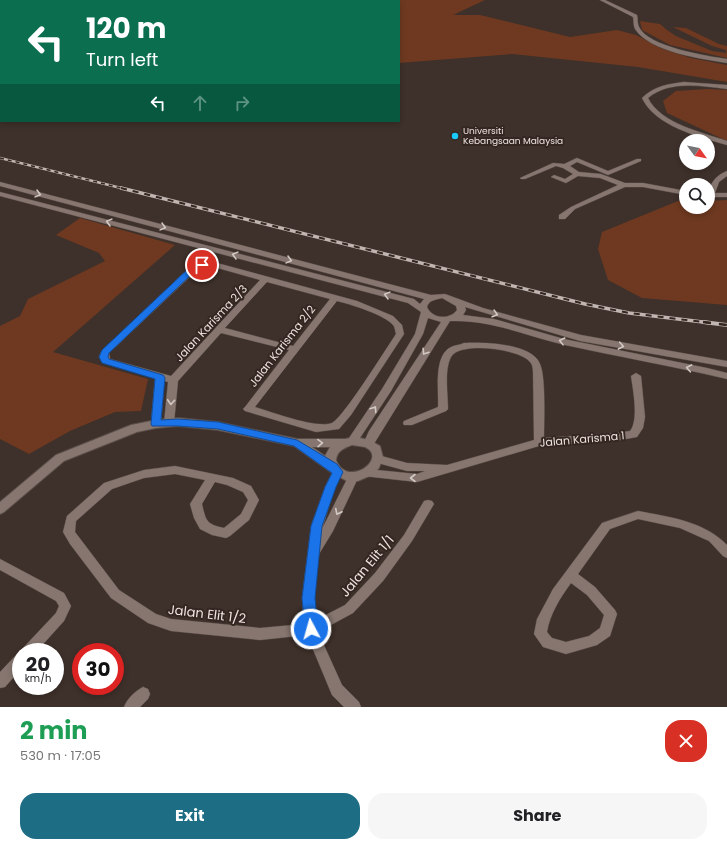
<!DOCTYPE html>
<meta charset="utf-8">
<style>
body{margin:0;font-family:Poppins,sans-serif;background:#f6f6f6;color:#202124;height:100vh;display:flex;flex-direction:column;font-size:15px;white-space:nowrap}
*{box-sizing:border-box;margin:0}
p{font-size:13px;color:#757577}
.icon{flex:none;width:22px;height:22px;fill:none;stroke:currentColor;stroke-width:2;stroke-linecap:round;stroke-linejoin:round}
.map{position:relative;height:707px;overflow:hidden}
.sheet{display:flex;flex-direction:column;background:#fff;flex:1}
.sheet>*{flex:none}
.top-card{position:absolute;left:0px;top:0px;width:400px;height:122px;box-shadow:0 2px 6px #0003;background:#0b6e4f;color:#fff;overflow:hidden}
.needle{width:26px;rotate:123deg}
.controls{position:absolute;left:679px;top:134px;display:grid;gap:8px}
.controls a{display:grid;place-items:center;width:36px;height:36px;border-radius:50%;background:#fff;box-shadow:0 2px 6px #0003;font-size:20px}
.speed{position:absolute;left:12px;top:643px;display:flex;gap:8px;font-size:20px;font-weight:700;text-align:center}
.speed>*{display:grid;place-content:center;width:52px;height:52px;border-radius:50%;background:#fff;box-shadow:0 2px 6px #0003;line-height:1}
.speed small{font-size:10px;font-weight:400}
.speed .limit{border:6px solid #d22;background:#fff;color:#111}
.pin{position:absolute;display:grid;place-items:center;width:34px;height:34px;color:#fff;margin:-17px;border:2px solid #fff;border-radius:50%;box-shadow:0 1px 4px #0007}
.me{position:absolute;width:44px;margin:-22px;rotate:354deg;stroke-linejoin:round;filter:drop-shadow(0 0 3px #0008)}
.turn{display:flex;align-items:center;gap:14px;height:84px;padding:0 20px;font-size:18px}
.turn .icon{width:52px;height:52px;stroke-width:2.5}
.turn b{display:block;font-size:28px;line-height:34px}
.lanes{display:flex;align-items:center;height:38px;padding:0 20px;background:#0003;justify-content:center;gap:20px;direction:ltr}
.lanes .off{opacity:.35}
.round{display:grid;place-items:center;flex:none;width:42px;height:42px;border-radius:16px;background:#f6f6f6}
.overview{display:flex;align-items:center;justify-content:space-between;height:68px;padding:0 20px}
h1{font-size:24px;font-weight:700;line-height:30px;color:#1e9e55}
.action{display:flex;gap:8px;margin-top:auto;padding:8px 20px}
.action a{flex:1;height:46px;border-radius:16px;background:#1d6d85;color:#fff;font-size:16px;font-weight:700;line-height:46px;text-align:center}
.action a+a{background:#f6f6f6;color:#202124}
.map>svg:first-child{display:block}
.green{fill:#6e3920}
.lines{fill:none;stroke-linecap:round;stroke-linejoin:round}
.minor-casing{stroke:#594d48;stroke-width:1}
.tertiary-casing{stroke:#594d48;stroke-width:2}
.minor{fill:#86766f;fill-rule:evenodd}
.tertiary{fill:#86766f;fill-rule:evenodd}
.rail-far2-casing{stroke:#c0b5b1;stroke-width:2.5}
.rail-far1-casing{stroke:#c0b5b1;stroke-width:3.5}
.rail-casing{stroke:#c0b5b1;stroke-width:4}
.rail-far2{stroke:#342621;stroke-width:1.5;stroke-dasharray:4;stroke-linecap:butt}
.rail-far1{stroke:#342621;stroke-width:2;stroke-dasharray:6;stroke-linecap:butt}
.rail{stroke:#342621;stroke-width:2.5;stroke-dasharray:8;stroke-linecap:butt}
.oneway{stroke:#d3c8c4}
.route{fill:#1a73e8;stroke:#114b97}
.poi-dot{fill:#1acafc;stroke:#342621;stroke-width:1.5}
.labels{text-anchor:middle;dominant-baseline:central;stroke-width:4;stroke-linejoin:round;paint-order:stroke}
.far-poi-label{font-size:9px;fill:#ede4e0;stroke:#342621;text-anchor:start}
.street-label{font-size:11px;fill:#ede4e0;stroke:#342621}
.near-street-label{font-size:13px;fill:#ede4e0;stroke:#342621}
</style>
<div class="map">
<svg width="727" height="707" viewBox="0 0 727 707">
<rect width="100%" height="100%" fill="#3e302a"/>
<g class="green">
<path d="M119 0H280L295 1H119Z"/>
<path d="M388 0H485L453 15H480L570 37 617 30 636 35 663 49 691 58 727 65V82L638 67 512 54 399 63V1H372Z"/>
<path d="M640 21 660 24 667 30 676 36 712 51 726 53V50L712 46 673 27 686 28 719 44 727 46V58L670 45 642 30Z"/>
<path d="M708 89 727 90V141L667 113 663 101 676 91Z"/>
<path d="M727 200V305L642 298 608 280 598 249 602 232 678 201H686V207H708V201Z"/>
<path d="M80 218 175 245 53 352 148 379 141 411 115 412 70 431 29 454 0 439V326L20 316 28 299 105 261 99 253 56 235Z"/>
</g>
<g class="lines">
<g class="minor-casing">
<g id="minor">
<path d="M600 0H605L637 15C638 19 637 23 639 27 648 47 707 56 727 59V63C702 59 650 52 635 29 633 25 634 21 633 17Z"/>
<path d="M684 82 727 85V89C700 86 670 80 648 98 661 124 702 132 727 141V145C699 137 655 126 642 98 654 86 668 84 684 82Z"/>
<path d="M577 158 608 171 637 159H641V161L608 175 577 162 570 166 579 172 601 174 625 183H643L686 191V195L643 187H625L575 209 565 219H559V215L571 207 618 185 600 178 578 176 566 183 551 177 554 175 565 179 573 174 563 168 556 166 525 179H521L520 178 553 163 564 164Z"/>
<path d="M727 171V176L719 182 715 193H727V197H708C708 185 716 175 727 171Z"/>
<path d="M0 182 431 295 445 294 483 308 581 335 727 361V367L580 341 465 307 466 310 463 315 494 319 564 339 707 368 727 373V379C673 366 619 357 565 345 526 336 493 320 452 321H450L372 447H364L363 444 369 431 441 322 428 318 423 334 391 391 356 444H348L347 441 382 389 415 334 421 312 408 303 0 196V192L414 299 420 304 424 299 0 186ZM442 298 456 306 457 310C450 320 432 319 427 307 429 300 435 300 442 298Z"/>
<path d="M203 263H217L357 301 393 316 402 325 404 334 351 415 339 429 316 432 245 411 243 409 245 407 289 350 221 333 178 381 174 423 173 425H165L164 423 168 382 164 381 161 424 160 427H152L151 424 155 378 103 363 99 357 101 352 190 267ZM204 267H214L260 280 171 376 110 359 109 353 196 271ZM267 282 330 299 293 346 225 328ZM337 301C350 304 385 315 393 325 395 327 395 331 396 334 386 349 343 418 332 423 316 429 272 412 255 407Z"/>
<path d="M464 343C483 342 532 343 540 364 546 377 544 421 544 438L615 433 630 431C639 420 633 390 631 376L636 373 641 376 645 417 643 428 637 437 615 441 539 446 417 482 363 476 362 473 363 470 367 469 417 474 425 471H407L374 462 373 459 374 456 378 455 407 463 447 465 534 440 533 372C533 368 532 363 529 361 518 349 460 341 451 357 444 370 448 395 448 409L446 411 412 425H404L403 423 404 421 438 407C439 391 433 356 451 347 455 345 460 345 464 343Z"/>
<path d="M175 466 233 478 251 486 259 500 249 520 230 536 226 538 212 535 200 529 194 518 190 504 205 480 175 474 144 478 112 489 76 521 75 532 119 590 156 614 171 619 260 628 304 624 302 598 311 526 325 487 334 469 338 468 342 469 343 472 335 487 322 529 350 473 354 472 358 473 359 476 333 531 319 554 314 598 316 620 345 605 375 573 404 535 424 501 428 500 432 501 434 504 412 541 383 581 353 613 318 632 342 685 359 702 361 707H344L332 695 307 635 260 640 171 631 148 623 111 598 70 544 63 532 67 516 104 483 144 470ZM215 482 227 485 243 492 248 500 241 514 224 528C206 524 206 521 202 504Z"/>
<path d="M638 511C669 517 704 521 727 545V558L723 556 709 541 680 528 638 519 610 529 578 574 595 587 615 610 617 614 610 636 597 645 566 654 543 647 534 634 537 619 553 589 602 523ZM571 583 587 595 604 615 600 628 589 636 566 642 552 638 547 632C550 614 560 598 571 583Z"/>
<path d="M0 559 64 593 71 606 64 621 36 652H21L23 648 56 613 59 606 56 601 0 570Z"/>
<path d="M21 653V669L5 687 0 688V672L16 655Z"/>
<path d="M143 687 148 689 150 694 148 699 140 707H124C127 699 135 691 143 687Z"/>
</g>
</g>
<g class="tertiary-casing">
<path id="tertiary" d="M178 418 218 422 297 439H345C357 435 369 439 380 446L383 457 379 468 372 475 358 481H347L332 473 294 446 218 430 178 426 156 428 137 432 64 461 4 512 0 514V502L56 455 131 425 156 420ZM352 445C356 446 361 446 365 447 389 458 347 489 336 460 337 451 344 448 352 445ZM312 447H330L325 456Z"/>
</g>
<use href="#minor" class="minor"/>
<use href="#tertiary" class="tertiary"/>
<g class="rail-far2-casing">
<path id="rail-far2" d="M0 158 125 189"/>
</g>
<g class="rail-far1-casing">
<path id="rail-far1" d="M121 188 585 304 629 313 711 323"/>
</g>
<g class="rail-casing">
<path id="rail" d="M703 322 727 325"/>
</g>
<use href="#rail-far2" class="rail-far2"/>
<use href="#rail-far1" class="rail-far1"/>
<use href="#rail" class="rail"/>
</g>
<defs><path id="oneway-chevron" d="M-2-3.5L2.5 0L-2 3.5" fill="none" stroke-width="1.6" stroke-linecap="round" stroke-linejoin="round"/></defs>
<g class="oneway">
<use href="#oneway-chevron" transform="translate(38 194) rotate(15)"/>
<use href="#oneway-chevron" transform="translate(109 222) rotate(-165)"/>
<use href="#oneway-chevron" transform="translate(163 227) rotate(15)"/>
<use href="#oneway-chevron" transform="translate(235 255) rotate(-165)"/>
<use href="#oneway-chevron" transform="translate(289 260) rotate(15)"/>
<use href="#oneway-chevron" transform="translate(387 295) rotate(-165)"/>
<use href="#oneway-chevron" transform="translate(495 314) rotate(16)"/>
<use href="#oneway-chevron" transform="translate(562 341) rotate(-166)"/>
<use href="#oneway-chevron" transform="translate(621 346) rotate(11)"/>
<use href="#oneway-chevron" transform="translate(425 352) rotate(123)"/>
<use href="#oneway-chevron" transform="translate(689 368) rotate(-169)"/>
<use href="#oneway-chevron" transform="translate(171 402) rotate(94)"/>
<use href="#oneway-chevron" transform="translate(374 409) rotate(-56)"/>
<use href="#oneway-chevron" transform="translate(320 443) rotate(-1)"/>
<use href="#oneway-chevron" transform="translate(413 478) rotate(180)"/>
<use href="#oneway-chevron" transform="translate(338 512) rotate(117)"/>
</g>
<path class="route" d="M202 262 205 263V266L196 270 109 353 108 357 109 359 163 375 165 378 161 420 178 419 218 422 297 440 337 464 343 472 336 487 322 526 315 598 318 629 316 633 311 635 307 633 305 629 302 598 311 526 325 487 332 473 294 446 218 429 178 426H152L151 424 155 379 102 363 99 357 102 350 190 267Z"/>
<circle class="poi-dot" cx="455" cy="136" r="4"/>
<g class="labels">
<g class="far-poi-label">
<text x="463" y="131">Universiti<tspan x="463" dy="10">Kebangsaan Malaysia</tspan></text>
</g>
<g class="street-label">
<text transform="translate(211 323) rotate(-47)">Jalan Karisma 2/3</text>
<text transform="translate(282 346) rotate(-52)">Jalan Karisma 2/2</text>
<text transform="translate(582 439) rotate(-5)">Jalan Karisma 1</text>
</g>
<g class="near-street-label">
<text transform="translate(367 566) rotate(-50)">Jalan Elit 1/1</text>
<text transform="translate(207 614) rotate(7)">Jalan Elit 1/2</text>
</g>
</g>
</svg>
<div class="controls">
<a><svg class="needle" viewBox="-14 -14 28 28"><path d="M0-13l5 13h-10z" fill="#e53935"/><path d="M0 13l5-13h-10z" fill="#757577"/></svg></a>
<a><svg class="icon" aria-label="search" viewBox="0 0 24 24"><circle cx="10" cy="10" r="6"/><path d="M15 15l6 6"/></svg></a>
</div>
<div class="speed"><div>20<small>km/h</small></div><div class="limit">30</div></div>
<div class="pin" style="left:202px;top:265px;background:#d93025"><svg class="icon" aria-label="arrive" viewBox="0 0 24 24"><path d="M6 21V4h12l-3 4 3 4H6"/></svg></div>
<svg class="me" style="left:311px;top:629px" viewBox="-20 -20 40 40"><circle r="17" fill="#1a73e8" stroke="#fff" stroke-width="3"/><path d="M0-11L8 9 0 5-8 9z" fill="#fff"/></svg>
<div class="top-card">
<div class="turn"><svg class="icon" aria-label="left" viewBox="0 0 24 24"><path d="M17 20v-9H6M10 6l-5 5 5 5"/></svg><div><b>120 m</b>Turn left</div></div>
<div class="lanes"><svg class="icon" aria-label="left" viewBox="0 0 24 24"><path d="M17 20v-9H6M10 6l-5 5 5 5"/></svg><svg class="icon off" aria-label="ahead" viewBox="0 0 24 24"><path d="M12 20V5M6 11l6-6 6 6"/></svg><svg class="icon off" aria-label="right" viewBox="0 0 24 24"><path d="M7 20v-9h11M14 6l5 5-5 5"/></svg></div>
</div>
</div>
<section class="sheet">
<div class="overview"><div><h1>2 min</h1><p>530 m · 17:05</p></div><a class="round" style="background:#d93025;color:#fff"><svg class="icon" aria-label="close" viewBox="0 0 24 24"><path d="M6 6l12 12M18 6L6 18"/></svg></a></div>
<div class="action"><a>Exit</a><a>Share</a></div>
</section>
